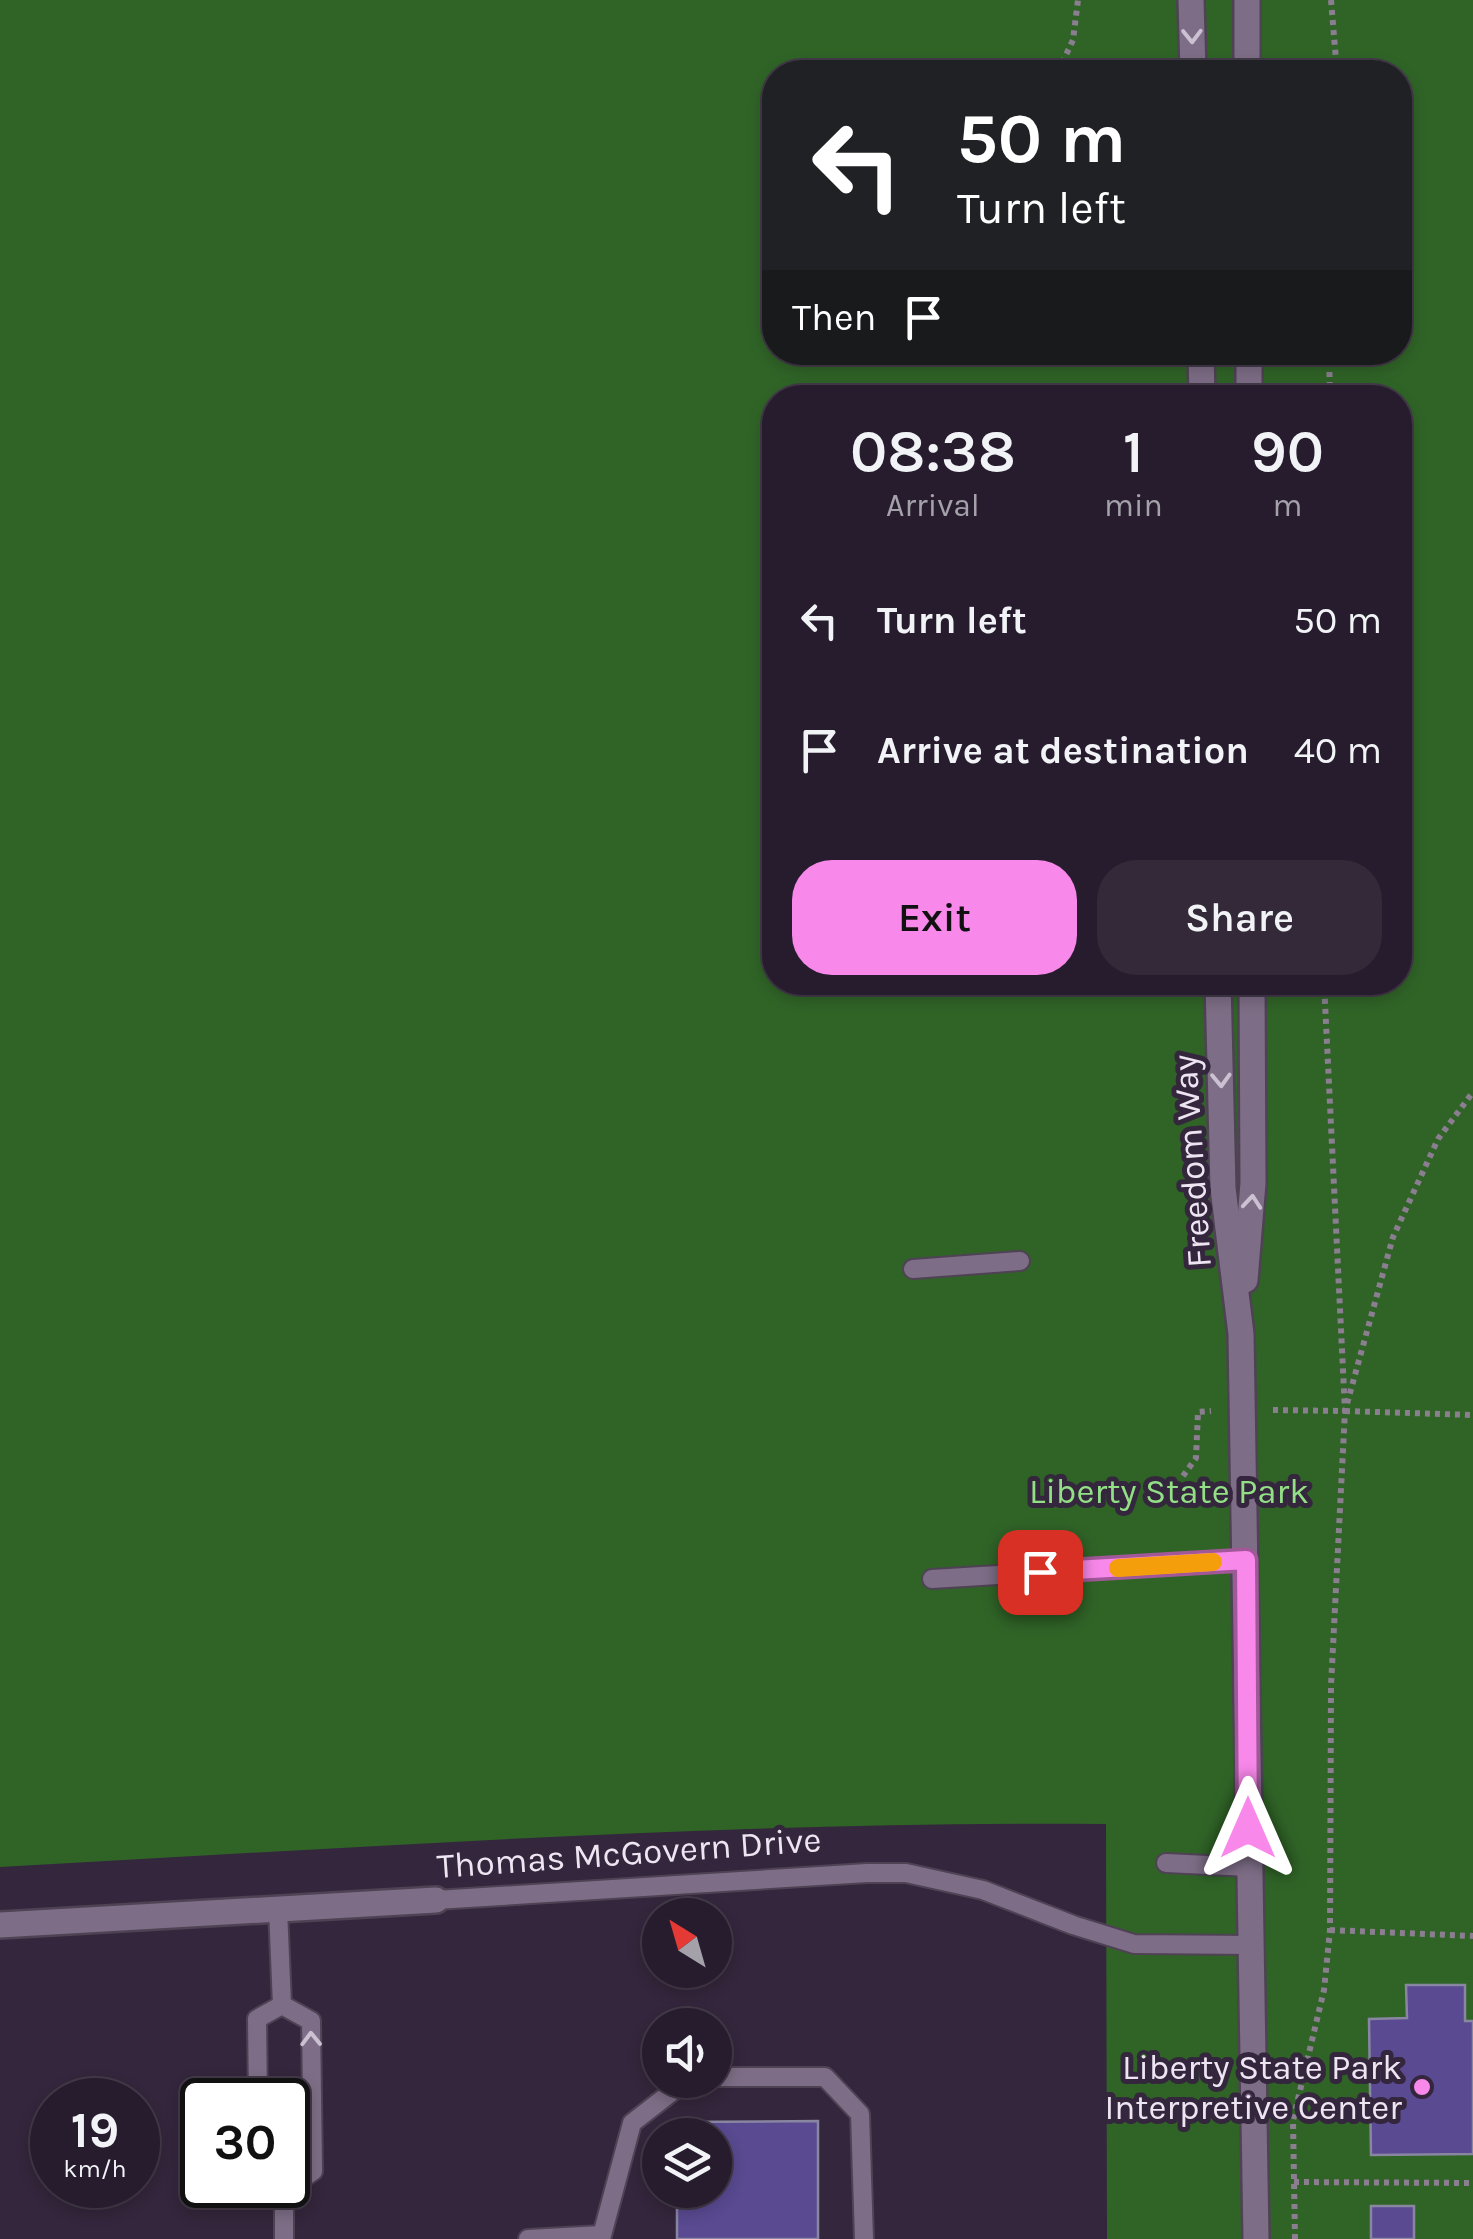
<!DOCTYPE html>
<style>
body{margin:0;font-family:Karla,sans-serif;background:#332939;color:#f1f3f6;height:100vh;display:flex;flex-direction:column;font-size:38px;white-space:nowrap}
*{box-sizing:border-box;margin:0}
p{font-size:32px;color:#a4a1aa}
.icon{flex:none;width:55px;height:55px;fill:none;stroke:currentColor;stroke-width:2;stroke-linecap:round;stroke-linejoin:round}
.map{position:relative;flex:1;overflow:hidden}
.panel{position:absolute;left:762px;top:385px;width:650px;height:610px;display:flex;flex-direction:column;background:#271c2d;border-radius:40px;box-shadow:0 5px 15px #0003,0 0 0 2px #433a49}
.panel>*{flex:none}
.top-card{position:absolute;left:762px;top:60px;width:650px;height:305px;border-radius:40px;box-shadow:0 5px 15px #0003,0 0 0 2px #433a49;background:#202124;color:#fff;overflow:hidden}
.needle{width:65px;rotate:323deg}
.tools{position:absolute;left:642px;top:1898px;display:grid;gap:20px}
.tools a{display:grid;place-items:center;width:90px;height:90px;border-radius:50%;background:#271c2d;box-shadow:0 5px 15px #0003,0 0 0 2px #433a49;font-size:50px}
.speed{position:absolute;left:30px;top:2078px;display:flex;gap:20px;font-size:50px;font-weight:700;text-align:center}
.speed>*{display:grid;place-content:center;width:130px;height:130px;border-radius:50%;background:#271c2d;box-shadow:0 5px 15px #0003,0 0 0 2px #433a49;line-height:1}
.speed small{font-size:25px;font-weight:400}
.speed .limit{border:5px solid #111;border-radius:15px;background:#fff;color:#111}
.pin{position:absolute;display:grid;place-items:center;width:85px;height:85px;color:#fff;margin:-42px;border-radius:20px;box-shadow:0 5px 15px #0006}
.me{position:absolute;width:110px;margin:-55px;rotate:0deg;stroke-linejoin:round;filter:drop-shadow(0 0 8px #0008)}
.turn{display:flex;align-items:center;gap:35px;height:210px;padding:0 30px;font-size:45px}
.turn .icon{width:130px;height:130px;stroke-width:2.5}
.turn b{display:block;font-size:70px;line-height:85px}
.then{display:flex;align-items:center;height:95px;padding:0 30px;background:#0003;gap:20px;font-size:38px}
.eta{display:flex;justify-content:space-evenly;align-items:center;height:170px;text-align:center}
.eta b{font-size:60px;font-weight:600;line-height:70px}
.primary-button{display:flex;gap:20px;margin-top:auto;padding:20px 30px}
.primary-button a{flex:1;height:115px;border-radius:40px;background:#f888ea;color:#111;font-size:40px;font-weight:600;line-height:115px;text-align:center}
.primary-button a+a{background:#332939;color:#f1f3f6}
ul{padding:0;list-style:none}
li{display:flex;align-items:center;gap:30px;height:130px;padding:0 30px}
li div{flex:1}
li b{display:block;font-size:38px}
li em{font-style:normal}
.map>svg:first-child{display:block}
.green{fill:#306427;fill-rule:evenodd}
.building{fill:#594a91;stroke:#8986a2;stroke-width:2.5}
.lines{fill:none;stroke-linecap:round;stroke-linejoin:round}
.lane-casing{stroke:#4e4254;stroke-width:22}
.street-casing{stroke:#4e4254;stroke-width:30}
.path{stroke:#8a7e90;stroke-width:6;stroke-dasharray:5 5;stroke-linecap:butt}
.lane{stroke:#7d6d86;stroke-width:18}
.street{stroke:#7d6d86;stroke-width:25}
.oneway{stroke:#ccc1d2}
.route-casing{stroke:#a15898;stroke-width:25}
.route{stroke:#f888ea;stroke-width:18}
.slow{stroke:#f59e0b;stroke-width:18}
.poi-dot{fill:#f888ea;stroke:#34263c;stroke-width:4}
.labels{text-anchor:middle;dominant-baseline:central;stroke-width:10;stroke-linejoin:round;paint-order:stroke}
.street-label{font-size:35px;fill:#eee5f3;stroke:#34263c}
.park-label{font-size:35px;fill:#93df86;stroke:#34263c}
.poi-label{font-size:35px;fill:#eee5f3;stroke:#34263c;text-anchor:end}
</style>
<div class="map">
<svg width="1473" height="2239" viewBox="0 0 1473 2239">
<rect width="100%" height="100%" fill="#34263c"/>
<path class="green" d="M0 0H1473V2239H1107L1106 1824C737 1821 368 1847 0 1867ZM775 72H1400V352H775ZM775 398H1400V982H775Z"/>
<g class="building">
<path d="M1406 1985H1465V2021H1473V2154L1371 2155 1369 2019 1407 2018Z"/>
<path d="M818 2121V2239H677V2190H715V2135H677L676 2122Z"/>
<rect x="1371" y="2206" width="43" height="33"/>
</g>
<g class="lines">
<g class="lane-casing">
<g id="lane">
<path d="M913 1269 1020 1261"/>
<path d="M932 1579 1246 1560"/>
<path d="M1166 1863 1249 1867"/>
<path d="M436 1900 867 1873H906L983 1890 1073 1925 1134 1944 1252 1945"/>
<path d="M278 1909 282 2005"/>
<path d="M282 2005 311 2021 313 2171 284 2191"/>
<path d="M715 2077H825L860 2114 864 2239"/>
<path d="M258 2100 257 2019 282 2005"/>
<path d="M277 2185 284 2191V2239"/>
<path d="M528 2239 601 2235"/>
<path d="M601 2239 632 2123 687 2080"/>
</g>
</g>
<g class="street-casing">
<g id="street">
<path d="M1191 0 1193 72"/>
<path d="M1247 0V72"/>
<path d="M1201 352 1202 398"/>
<path d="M1249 352V398"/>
<path d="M1218 982 1223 1188 1241 1334 1256 2239"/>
<path d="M1245 1280 1253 1183 1252 982"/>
<path d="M0 1925 436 1900"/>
</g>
</g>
<g class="path">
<path d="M1331 0 1337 72"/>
<path d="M1058 72 1073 40 1078 0"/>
<path d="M1329 352 1330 398"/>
<path d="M1273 1410 1345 1411 1393 1237 1438 1139 1473 1092"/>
<path d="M1345 1411 1473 1415"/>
<path d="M1183 1476 1196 1458 1198 1412 1211 1411"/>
<path d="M1330 1930 1473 1936"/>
<path d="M1294 2182 1473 2183"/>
<path d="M1295 2239 1293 2120 1324 1990 1330 1930 1331 1686 1345 1411 1324 982"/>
</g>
<use href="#lane" class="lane"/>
<use href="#street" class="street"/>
</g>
<defs><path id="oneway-chevron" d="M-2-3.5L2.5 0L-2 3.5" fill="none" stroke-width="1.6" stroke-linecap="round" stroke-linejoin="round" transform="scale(2.5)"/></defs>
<g class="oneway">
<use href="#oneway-chevron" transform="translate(1192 36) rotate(89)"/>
<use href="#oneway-chevron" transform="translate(1221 1080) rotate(88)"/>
<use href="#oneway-chevron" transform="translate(1252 1202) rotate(-85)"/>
<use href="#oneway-chevron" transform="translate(311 2039) rotate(-91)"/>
</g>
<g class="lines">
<g class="route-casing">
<path id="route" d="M1040 1572 1246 1560 1248 1828"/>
</g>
<use href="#route" class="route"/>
<path class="slow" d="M1118 1568 1213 1562"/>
</g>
<circle class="poi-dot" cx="1422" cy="2087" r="10"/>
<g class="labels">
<g class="street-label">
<text transform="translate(1192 1161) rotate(-94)">Freedom Way</text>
<text transform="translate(629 1853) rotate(-4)">Thomas McGovern Drive</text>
</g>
<g class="park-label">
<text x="1169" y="1491">Liberty State Park</text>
</g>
<g class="poi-label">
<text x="1402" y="2067">Liberty State Park<tspan x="1402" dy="40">Interpretive Center</tspan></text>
</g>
</g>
</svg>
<div class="tools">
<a><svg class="needle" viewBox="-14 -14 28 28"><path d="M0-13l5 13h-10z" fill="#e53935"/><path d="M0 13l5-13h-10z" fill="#a4a1aa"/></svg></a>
<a><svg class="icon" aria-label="sound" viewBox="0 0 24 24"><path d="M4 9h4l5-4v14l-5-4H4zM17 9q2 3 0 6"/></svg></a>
<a><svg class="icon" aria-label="layers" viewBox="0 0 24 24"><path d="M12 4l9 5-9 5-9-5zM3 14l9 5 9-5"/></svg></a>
</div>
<div class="speed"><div>19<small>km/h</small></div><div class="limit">30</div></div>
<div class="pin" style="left:1040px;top:1572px;background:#d93025"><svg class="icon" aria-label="arrive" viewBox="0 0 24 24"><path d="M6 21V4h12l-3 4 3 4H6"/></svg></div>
<svg class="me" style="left:1248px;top:1828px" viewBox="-20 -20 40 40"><path d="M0-17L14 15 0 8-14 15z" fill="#f888ea" stroke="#fff" stroke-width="4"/></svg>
<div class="top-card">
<div class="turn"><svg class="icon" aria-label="left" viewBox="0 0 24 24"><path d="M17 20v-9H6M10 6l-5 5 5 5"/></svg><div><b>50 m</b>Turn left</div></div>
<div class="then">Then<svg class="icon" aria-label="arrive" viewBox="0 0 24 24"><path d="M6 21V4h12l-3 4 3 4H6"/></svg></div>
</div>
<section class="panel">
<div class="eta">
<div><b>08:38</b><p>Arrival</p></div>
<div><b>1</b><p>min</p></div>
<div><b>90</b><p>m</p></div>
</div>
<ul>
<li><svg class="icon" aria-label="left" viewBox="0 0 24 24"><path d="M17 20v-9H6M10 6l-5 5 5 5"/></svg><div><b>Turn left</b></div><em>50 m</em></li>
<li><svg class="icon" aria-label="arrive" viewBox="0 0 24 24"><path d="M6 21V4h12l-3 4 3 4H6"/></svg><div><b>Arrive at destination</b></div><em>40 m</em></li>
</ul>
<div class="primary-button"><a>Exit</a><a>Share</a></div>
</section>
</div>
